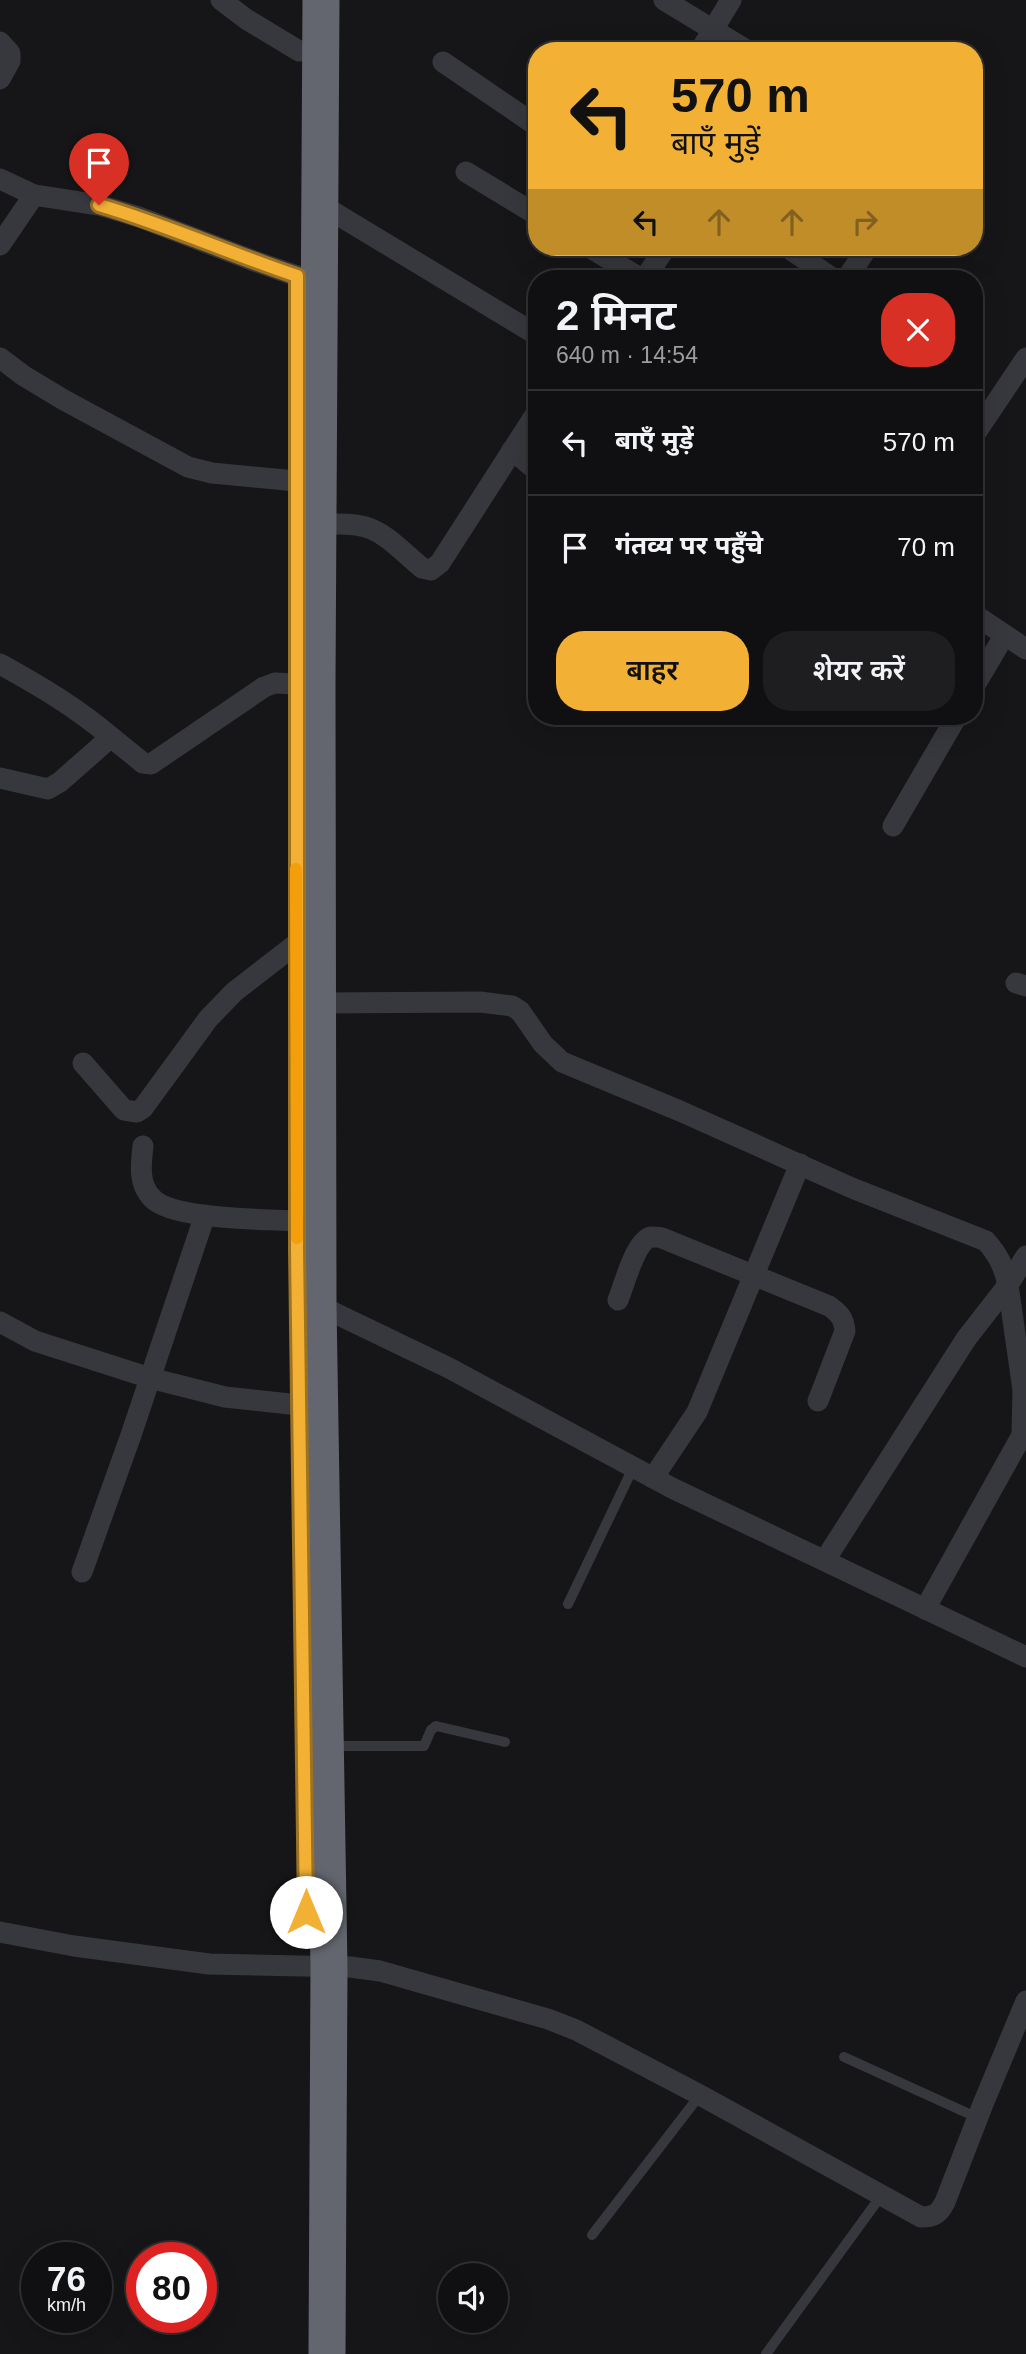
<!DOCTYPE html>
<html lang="hi">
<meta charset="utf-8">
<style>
body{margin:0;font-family:Arial,"Noto Sans Devanagari",sans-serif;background:#1e1e20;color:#f1f3f6;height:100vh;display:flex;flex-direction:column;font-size:26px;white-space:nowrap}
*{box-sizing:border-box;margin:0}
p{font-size:23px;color:#9c9d9f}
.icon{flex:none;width:38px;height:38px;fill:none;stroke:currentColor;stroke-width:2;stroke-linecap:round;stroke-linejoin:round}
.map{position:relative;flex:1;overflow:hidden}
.details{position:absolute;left:528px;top:270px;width:455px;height:455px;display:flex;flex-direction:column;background:#101012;border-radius:28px;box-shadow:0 7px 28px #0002,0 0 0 2px #303032}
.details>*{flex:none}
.guide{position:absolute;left:528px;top:42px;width:455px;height:214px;border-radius:28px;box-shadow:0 7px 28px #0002,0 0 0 2px #303032;background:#f2b134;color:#111;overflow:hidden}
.controls{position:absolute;left:438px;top:2263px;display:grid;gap:14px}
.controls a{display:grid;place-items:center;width:70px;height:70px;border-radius:50%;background:#101012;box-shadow:0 7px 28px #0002,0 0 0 2px #303032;font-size:35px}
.speed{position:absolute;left:21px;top:2242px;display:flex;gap:14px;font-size:35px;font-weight:700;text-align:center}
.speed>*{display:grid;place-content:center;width:91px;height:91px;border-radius:50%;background:#101012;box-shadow:0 7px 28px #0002,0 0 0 2px #303032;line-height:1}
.speed small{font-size:18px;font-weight:400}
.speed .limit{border:10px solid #d22;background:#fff;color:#111}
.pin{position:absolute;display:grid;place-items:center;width:60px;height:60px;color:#fff;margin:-72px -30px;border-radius:50% 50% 50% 0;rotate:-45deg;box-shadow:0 0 7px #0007}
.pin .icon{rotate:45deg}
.me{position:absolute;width:77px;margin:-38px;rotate:0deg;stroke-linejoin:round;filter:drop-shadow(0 0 5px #0008)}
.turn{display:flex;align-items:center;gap:24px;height:147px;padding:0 28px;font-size:32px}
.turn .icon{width:91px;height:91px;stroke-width:2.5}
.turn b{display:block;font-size:49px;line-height:60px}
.lanes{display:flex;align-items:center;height:66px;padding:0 28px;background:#0003;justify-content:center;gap:35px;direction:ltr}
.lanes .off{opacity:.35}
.round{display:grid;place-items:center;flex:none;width:74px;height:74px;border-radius:28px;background:#1e1e20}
.headline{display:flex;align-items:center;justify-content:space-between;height:119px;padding:0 28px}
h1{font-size:42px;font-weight:600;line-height:52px}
.button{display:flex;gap:14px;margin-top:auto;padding:14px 28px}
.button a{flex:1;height:80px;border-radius:28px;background:#f2b134;color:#111;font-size:28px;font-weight:600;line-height:80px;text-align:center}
.button a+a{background:#1e1e20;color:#f1f3f6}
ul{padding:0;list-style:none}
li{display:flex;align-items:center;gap:21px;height:105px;padding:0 28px;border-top:2px solid #303032}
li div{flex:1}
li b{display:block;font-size:26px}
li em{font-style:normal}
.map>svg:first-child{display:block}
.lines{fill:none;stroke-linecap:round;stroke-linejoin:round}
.lane{stroke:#37383d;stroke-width:10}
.street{stroke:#37383d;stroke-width:21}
.highway{stroke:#63666e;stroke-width:37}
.route-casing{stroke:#9d7322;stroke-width:18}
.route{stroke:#f2b134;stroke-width:12}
.slow{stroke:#f59e0b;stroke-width:12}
</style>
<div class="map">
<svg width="1026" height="2354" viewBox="0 0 1026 2354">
<rect width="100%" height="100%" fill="#161618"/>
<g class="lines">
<g class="lane">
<path d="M568 1604 633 1468"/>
<path d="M329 1746H424L431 1730 436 1726 505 1742"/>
<path d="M844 2057 978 2118"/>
<path d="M592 2235 700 2095"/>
<path d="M766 2354 881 2196"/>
</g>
<g class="street">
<path d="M221 0 246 19 299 51"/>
<path d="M664 0 748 51"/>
<path d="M0 42 10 53V61L0 79"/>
<path d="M700 51 731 0"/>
<path d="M443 62 537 126"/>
<path d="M466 172 537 215"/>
<path d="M0 179 34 195 99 205 139 217 254 261 297 276"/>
<path d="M320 204 537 335"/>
<path d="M0 245 34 195"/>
<path d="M589 247 640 278"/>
<path d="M787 247 832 278"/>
<path d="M645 278 666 247"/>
<path d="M847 278 868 247"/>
<path d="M0 358 24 376 64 400 188 467 212 473 296 481"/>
<path d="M975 434 1026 358"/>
<path d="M512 450 537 471"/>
<path d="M318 525C376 520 380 532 422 568L431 570 440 563 537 412"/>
<path d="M975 615 1026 649"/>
<path d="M0 664C40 686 77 708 111 737"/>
<path d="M975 685 1004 636"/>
<path d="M0 778 48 789 60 782 111 737 143 763 151 764 264 687 275 683 295 684"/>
<path d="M893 826 957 716"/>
<path d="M1016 983 1026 986"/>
<path d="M318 1003 480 1002 512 1006 520 1011 543 1044 562 1062 680 1111 852 1188 986 1241C998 1255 1004 1266 1008 1285L1023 1390 1022 1435 925 1609"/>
<path d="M83 1063 124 1110 137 1112 143 1108 208 1019 234 992 296 944"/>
<path d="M143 1146C141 1164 138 1184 152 1198 172 1220 265 1219 297 1221"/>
<path d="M618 1300C624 1286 635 1241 651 1237 653 1237 660 1237 662 1238L829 1306C839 1313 844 1318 845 1331L818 1401"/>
<path d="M318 1305 449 1368 672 1488 1026 1657"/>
<path d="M0 1322 35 1341 150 1378 225 1397 299 1405"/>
<path d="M653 1478 697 1412 800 1164"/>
<path d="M825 1560 966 1339 1008 1285 1026 1256"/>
<path d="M82 1572 131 1435 205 1215"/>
<path d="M0 1932 74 1946 209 1964 350 1967 380 1971 548 2019 576 2030 700 2095 921 2217C934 2217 939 2214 945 2202L983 2104 1026 2001"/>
</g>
<path class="highway" d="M321 0 317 684 318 1305 329 1968 327 2354"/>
</g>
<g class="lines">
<g class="route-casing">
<path id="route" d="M99 205C167 225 231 254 297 276V1249L306 1912"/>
</g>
<use href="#route" class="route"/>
<path class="slow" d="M296 869 297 1238"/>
</g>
</svg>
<div class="controls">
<a><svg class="icon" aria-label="sound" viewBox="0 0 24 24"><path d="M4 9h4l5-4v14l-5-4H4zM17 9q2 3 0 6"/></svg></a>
</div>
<div class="speed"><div>76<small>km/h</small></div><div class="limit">80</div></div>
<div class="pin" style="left:99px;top:205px;background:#d93025"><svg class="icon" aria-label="arrive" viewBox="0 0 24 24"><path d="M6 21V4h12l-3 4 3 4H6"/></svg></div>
<svg class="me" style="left:306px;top:1912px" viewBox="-20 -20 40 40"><circle r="19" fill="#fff"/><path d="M0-13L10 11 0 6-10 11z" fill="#f2b134"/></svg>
<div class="guide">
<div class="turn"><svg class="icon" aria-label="left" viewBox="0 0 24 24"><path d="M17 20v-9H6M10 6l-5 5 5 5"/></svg><div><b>570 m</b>बाएँ मुड़ें</div></div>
<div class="lanes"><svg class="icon" aria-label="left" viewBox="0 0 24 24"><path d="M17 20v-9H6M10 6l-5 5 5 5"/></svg><svg class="icon off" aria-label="ahead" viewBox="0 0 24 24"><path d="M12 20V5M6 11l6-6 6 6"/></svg><svg class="icon off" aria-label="ahead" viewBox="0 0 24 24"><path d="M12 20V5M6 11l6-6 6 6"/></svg><svg class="icon off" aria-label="right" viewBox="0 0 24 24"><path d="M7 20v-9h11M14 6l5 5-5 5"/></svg></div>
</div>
<section class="details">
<div class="headline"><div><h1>2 मिनट</h1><p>640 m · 14:54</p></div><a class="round" style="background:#d93025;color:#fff"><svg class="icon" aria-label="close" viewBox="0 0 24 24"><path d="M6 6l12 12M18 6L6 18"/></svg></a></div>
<ul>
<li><svg class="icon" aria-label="left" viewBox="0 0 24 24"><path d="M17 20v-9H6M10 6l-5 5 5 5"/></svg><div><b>बाएँ मुड़ें</b></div><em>570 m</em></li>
<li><svg class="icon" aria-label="arrive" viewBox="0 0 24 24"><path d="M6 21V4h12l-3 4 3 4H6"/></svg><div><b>गंतव्य पर पहुँचे</b></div><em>70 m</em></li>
</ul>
<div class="button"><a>बाहर</a><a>शेयर करें</a></div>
</section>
</div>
